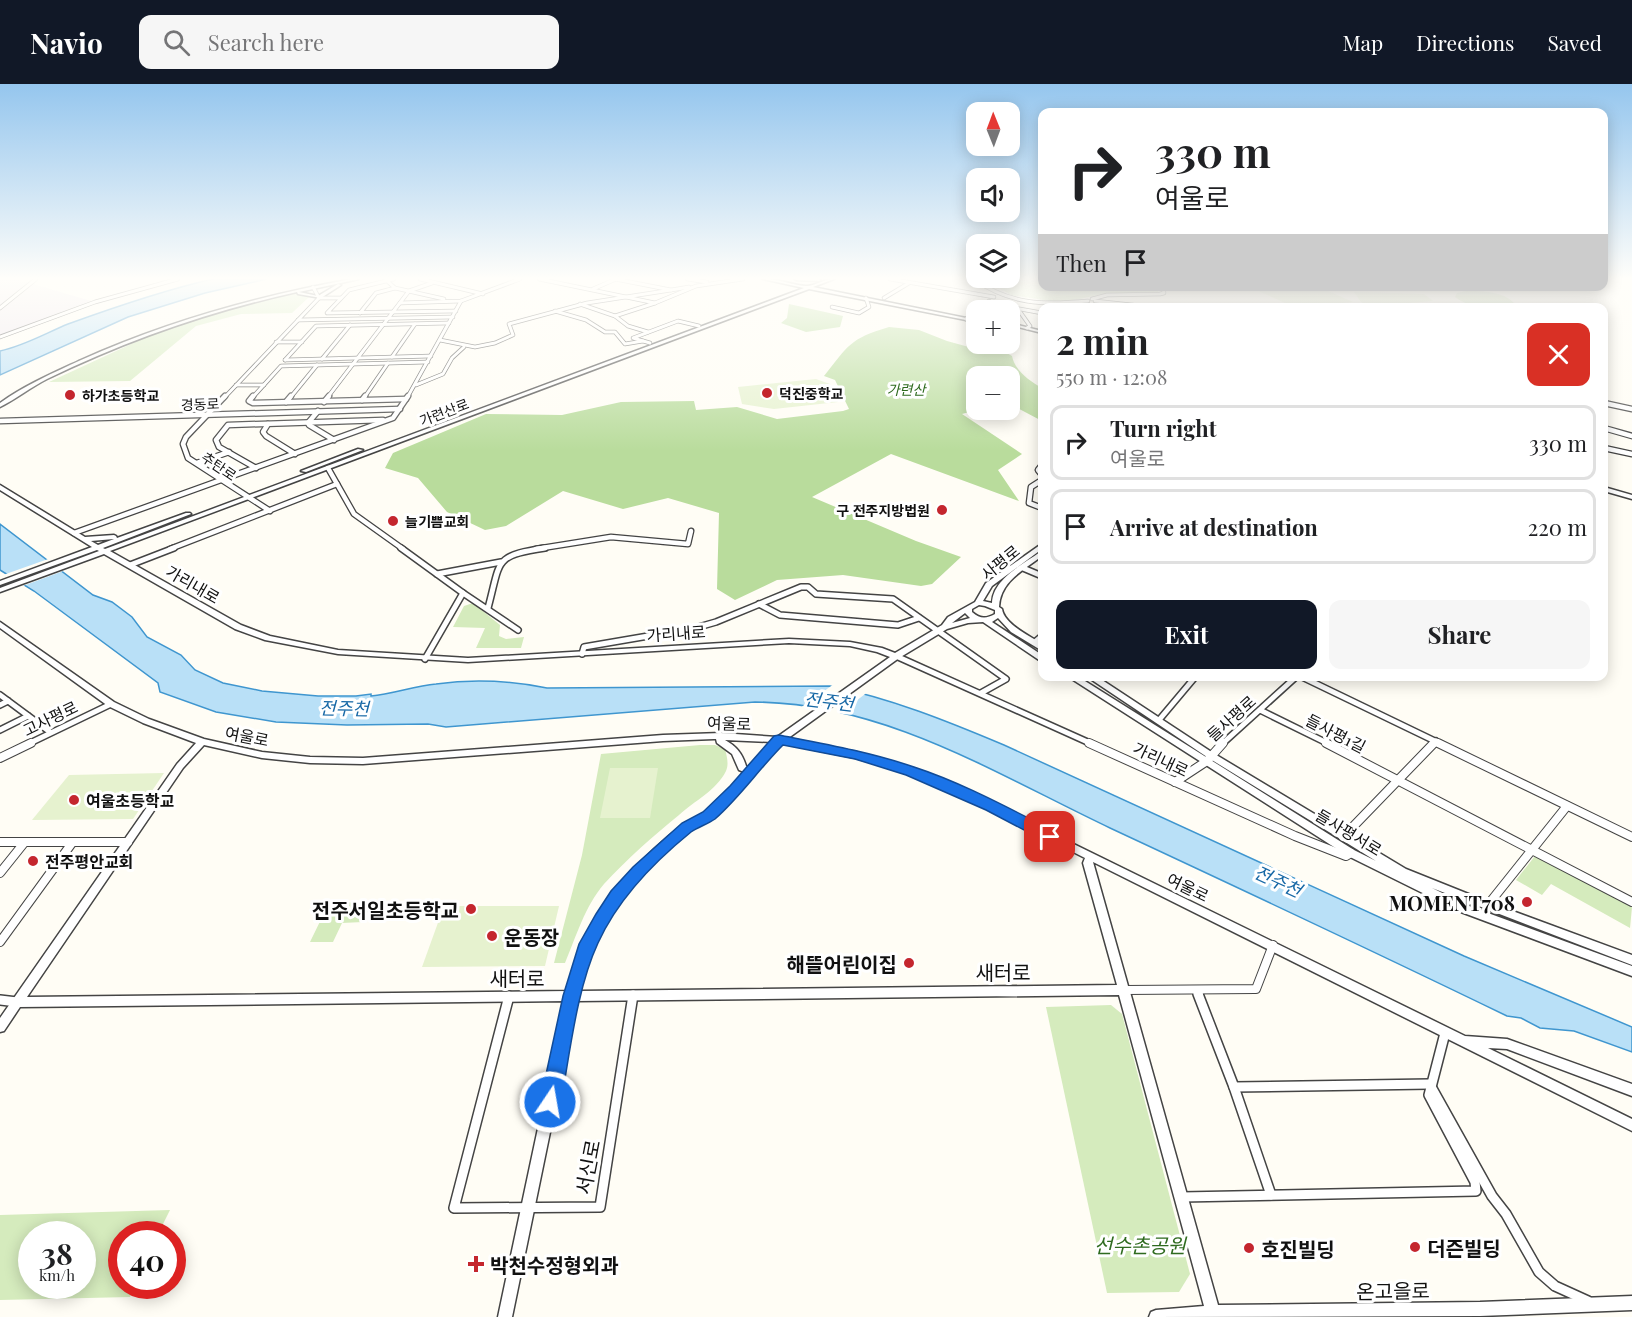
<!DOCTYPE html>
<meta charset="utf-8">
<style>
body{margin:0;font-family:"Playfair Display","Noto Sans KR",serif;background:#f6f6f6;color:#202124;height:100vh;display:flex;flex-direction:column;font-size:22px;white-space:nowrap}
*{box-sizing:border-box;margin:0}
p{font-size:20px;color:#757577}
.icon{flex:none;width:33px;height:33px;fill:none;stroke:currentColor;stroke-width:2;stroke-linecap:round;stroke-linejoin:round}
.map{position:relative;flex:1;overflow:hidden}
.details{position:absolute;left:1038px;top:219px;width:570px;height:378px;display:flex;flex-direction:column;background:#fff;border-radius:12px;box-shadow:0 3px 15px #0003}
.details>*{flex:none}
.hud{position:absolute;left:1038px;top:24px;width:570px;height:183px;border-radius:12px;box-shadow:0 3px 15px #0003;background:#fff;color:#202124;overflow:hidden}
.needle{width:39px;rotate:359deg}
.buttons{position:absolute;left:966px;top:18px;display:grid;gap:12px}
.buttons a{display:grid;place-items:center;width:54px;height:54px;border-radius:12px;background:#fff;box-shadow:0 3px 15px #0003;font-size:30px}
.speed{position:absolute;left:18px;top:1137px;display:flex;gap:12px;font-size:30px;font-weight:700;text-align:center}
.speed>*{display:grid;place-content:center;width:78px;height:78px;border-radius:50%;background:#fff;box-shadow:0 3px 15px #0003;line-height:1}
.speed small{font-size:15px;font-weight:400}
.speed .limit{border:9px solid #d22;background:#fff;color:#111}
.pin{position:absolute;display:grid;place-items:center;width:51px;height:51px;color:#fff;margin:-26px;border-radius:12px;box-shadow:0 3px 9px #0006}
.me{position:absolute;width:66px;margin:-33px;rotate:12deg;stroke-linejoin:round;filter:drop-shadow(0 0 4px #0008)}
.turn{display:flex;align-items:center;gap:21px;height:126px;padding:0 18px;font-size:27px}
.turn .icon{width:78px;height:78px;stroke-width:2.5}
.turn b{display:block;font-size:42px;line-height:51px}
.then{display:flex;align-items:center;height:57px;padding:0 18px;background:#0003;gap:12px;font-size:22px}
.round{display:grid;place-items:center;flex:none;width:63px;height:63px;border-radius:12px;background:#f6f6f6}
.summary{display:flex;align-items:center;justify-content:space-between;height:102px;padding:0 18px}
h1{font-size:36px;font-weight:700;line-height:45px}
.button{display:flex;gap:12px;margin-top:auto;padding:12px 18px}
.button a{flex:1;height:69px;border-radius:12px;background:#111827;color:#fff;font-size:24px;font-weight:700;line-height:69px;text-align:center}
.button a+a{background:#f6f6f6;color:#202124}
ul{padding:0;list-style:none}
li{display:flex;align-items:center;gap:18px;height:75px;margin:0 12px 9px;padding:0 6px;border:3px solid #e0e0e0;border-radius:12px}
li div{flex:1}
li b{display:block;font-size:22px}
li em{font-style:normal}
header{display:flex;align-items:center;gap:36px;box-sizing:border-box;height:84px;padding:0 30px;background:#111827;color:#fff}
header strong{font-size:28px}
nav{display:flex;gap:33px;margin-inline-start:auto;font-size:21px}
.search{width:420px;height:54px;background:#f6f6f6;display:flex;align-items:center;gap:15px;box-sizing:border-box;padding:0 21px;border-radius:12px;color:#757577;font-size:22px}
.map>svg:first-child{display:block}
.industrial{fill:#eee6ef}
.green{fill:#d5ebbd;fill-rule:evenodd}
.forest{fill:#b9dc9c}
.pitch{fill:#e6f2cf}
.water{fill:#b9e0f7;stroke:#3f96cf;stroke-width:1.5}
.pier{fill:#fffdf5}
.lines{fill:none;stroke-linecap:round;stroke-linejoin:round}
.minor-far4-casing{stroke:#444;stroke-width:4.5}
.minor-far3-casing{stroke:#444;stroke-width:7}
.minor-far2-casing{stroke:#444;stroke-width:8}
.minor-far1-casing{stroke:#444;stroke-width:10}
.minor-casing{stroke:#444;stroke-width:12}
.tertiary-casing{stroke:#444;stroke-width:3}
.minor-far4{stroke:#fff;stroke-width:3}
.minor-far3{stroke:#fff;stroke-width:4.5}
.minor-far2{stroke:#fff;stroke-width:5}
.minor-far1{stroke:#fff;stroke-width:8}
.minor{stroke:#fff;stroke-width:9}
.tertiary{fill:#fff;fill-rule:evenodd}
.route{fill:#1a73e8;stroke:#114b97;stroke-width:1.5}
.poi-dot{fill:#c4262e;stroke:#fff;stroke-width:2}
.labels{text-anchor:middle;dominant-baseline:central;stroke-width:6;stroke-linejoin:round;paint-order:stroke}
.far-park-label{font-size:14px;font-style:italic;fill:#2f6b1f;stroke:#fff}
.far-poi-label{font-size:14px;font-weight:bold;fill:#111;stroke:#fff;text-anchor:start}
.far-street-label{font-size:14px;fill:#111;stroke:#fff}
.street-label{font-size:16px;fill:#111;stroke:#fff}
.poi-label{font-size:16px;font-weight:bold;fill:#111;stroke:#fff;text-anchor:start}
.water-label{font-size:18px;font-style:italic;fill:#1768a6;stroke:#fff}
.near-poi-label{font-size:20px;font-weight:bold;fill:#111;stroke:#fff;text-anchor:start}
.near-street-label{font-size:20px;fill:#111;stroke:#fff}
.near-park-label{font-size:20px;font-style:italic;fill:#2f6b1f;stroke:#fff}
</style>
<header>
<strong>Navio</strong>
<div class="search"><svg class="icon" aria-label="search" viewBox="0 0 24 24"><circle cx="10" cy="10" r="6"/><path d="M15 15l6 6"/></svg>Search here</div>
<nav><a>Map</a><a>Directions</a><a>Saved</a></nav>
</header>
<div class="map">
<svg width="1632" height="1233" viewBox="0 0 1632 1233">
<rect width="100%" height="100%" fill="#fffdf5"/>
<path class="industrial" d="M0 195H16L91 217 0 251Z"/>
<g class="green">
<path d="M984 195H1042V202H1159L1160 205 1157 209 1141 210H1102L1075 216 1051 217 1011 211Z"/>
<path d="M1466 207C1481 207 1503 207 1514 219 1501 231 1467 223 1455 213L1457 209Z"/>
<path d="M285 210H306L309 213 292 229 241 230 196 242 130 297 49 298 155 249 214 229Z"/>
<path d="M473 519 500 541 499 552 506 555 524 553 521 564H476L485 544 453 543 464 522Z"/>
<path d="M700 661H715L725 665C727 673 729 680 726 687 716 707 694 717 679 731 653 752 627 775 604 800 585 822 576 853 565 879H554L582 771 601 670Z"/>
<path d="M1535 772 1632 823 1630 844 1551 800 1542 811 1516 796Z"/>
<path d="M372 818 363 838 342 839 333 858H310L329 819Z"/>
<path d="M1111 921 1122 930 1190 1190 1179 1208 1107 1209 1046 923Z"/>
<path d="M170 1126 158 1150H122V1202H135L130 1213 0 1216V1131ZM82 1150V1202H32V1150Z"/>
</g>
<g class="forest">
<path d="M789 220 843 232 840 243 806 248 781 239 787 234Z"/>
<path d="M889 243 919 246 947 257 976 265 998 264 1012 272C1015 287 1030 297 1042 304V337L1010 320V292H976L977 326 962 330 1022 370 998 386 1019 417 891 370 812 413 916 457 961 473 932 500 921 502 843 491 777 496 735 516 717 505 719 429 668 414 623 425 563 407 506 442 485 446 447 428 418 394 385 384 393 369 486 330 562 331 621 318 694 317 696 326 737 323 777 335 843 327 849 325 835 296 824 292C849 261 849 255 889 243Z"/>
</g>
<g class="pitch">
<path d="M1273 202 1319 203 1353 218 1294 223 1254 205Z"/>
<path d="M1354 208 1424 210 1433 217 1370 222 1361 218Z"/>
<path d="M816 295 830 300 838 318 774 325 742 320 738 303Z"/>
<path d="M610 684H658L650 734H600Z"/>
<path d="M164 689 133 735 32 736 69 691Z"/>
<path d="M444 822H559L545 882 422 883Z"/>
</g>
<g class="water">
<path d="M213 195H267L205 209 128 233 0 291V267C24 262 46 249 68 240 115 223 164 206 213 195Z"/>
<path d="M0 440 93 511 112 518 132 533 147 553 181 571 195 586 223 599 262 607 318 612H356L371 610V612C393 610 414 602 436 600 472 595 512 597 547 604L830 602C890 614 947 637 1004 661L1464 872 1632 943V968L1574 947 1540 944 1521 934 1507 932C1375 868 1243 806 1110 744 996 690 885 619 755 618L446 643 428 640 347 641 276 638 216 628 160 608 158 599 34 507 0 486Z"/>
</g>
<g class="pier">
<path d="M51 474 66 486 20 503 3 491Z"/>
<path d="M834 600 869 607 838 631 800 624Z"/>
</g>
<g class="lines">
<g class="minor-far4-casing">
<g id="minor-far4">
<path d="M394 195 349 206 327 229 456 227"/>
<path d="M420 195 483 210"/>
<path d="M539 195 655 219 615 232"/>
<path d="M687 195 707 198"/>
<path d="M890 195 994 213"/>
<path d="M973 195C1012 221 1042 221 1088 217"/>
<path d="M386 196 395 204 444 215"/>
<path d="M593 205 616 195"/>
<path d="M671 206 689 203"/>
<path d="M319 214H341"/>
<path d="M884 214 909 199"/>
<path d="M1092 215 1107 211 1160 210 1164 209 1163 202"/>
<path d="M1095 217 1160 224"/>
<path d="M400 219 461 217 520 195"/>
<path d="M655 219 696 202 743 195"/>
<path d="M987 219 1042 229"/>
<path d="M580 220 615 232 628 242 648 248"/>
<path d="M832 223 859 229 869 223 866 214"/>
<path d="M0 224 36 195"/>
<path d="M1018 225 1030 242 1027 244"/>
<path d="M977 226 989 217"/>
<path d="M555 227 586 236 605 248H615L625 260 643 257"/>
<path d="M360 229 376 209 395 204"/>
<path d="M966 235 976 227"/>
<path d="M298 236 453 233"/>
<path d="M0 253 95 218 178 195"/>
<path d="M440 256 475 263 495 259 513 251 509 240 587 219 671 206 615 195"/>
<path d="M276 258H302"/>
<path d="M650 259 633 254 678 237 699 242"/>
<path d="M392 273 415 240"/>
<path d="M322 275 350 241"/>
<path d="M285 276 316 242 449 239"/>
<path d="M285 276 431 272"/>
<path d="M236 301H264"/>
<path d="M416 301 443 290 452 274 464 263"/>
<path d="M224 314 319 214 313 203"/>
<path d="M252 314 281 282 428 278"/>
<path d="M290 314 317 281"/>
<path d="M327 314 409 207 432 199"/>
<path d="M364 314 388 279"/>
<path d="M407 314 461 217"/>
</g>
</g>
<g class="minor-far3-casing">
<g id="minor-far3">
<path d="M225 312 186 353 183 360 188 374 270 427"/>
<path d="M253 312 249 317 253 319 406 315"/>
<path d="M362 316 365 312"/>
<path d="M286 318 291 312"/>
<path d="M324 318 329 312"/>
<path d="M1604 319 1632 325"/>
<path d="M318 327 308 339 309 341 334 356"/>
<path d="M0 337 400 325"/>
<path d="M268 340 263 348 266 352 295 370"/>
<path d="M1604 344 1632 352"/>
<path d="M1604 364 1632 370"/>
<path d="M197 379 229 368"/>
<path d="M1042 381 1038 386 1042 391"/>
<path d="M256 384 219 363 216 356 228 341 383 336"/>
<path d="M328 384 354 430 403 465"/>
<path d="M1042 396 1031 403 1029 419 1042 424"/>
<path d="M74 449 393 334 408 312"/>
<path d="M170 465 337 400"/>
<path d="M536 465 611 453 688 460 691 447"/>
</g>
</g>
<g class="minor-far2-casing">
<g id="minor-far2">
<path d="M401 464 463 509 425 575"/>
<path d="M130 481 174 464"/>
<path d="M1023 484 1042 492"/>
<path d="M437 490 501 478"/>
<path d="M463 509 518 546"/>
<path d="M759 520 780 531 898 541 919 534"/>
<path d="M488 524C501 476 493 472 545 464"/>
<path d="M1035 558 1042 552"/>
<path d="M582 570 584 563 695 544 716 538 801 503H808L816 510 893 515 1006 595 981 609"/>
<path d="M896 572 1092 660"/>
<path d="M1300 592 1441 660"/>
<path d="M0 611 50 648"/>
<path d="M0 621 8 617"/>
<path d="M1260 626 1329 660"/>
<path d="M1159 636 1196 592"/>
<path d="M0 646 28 632"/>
<path d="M28 660 111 620"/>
<path d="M1222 660 1297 592"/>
<path d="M1433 660 1436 657"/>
</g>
</g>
<g class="minor-far1-casing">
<g id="minor-far1">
<path d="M1089 659 1295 752 1346 772 1351 769"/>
<path d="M1326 659 1632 818"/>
<path d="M1438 659 1632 753"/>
<path d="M0 674 31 659"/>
<path d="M1175 698 1207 677 1223 659"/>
<path d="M1343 753 1434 659"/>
<path d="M0 758H128"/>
<path d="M0 789 24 759"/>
<path d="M1487 822 1567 722"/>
<path d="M0 858 72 759"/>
<path d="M1125 906 1256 905 1273 861"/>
<path d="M1197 907 1199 911"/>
</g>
</g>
<g class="minor-casing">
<g id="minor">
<path d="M1198 910 1234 1003 1271 1111"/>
<path d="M509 912 454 1124 600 1123 633 911"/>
<path d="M0 916 17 918"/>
<path d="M1430 1001 1492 1112 1506 1130 1539 1188 1555 1202 1588 1217"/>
<path d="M1234 1003 1430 1000"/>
<path d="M1182 1113 1476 1107 1475 1098 1429 1011 1445 949"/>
</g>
</g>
<g class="tertiary-casing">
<g id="tertiary">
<path d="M352 195H359L299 208 318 212 338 200 341 201 321 214 298 210 297 208C211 227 127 256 47 295 31 303 16 315 0 323V319C25 301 53 289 81 276 168 237 258 212 352 195Z"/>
<path d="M763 195C778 194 791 201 806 202 815 202 824 195 834 195L813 203 976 236V238L809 205 110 467 241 541 270 552 338 566 468 574 789 555 850 558 882 564 895 569 942 541 948 533 975 518 986 499 1040 461 1042 460V465L992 502 983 517 992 519C993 495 1022 481 1040 468L1042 467V472C1024 486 1000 497 999 523L1002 525C1004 540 1030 552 1042 560V565H1039L1011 548 998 534 992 538 1042 571V576H1039L983 538 968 539 947 545 899 574 787 655 856 668 914 685 994 721 1465 952 1507 955 1632 1000V1012L1507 965 1488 964 1632 1035V1047L1093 778 1128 902 1131 906 1130 908 1218 1221 1480 1218 1632 1212V1226L1480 1232 1149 1233 1151 1228 1156 1226 1204 1222 1119 911 577 917 512 1233H498L565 917 20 923 4 947 0 948V934L177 680 196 659 143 639 108 622 0 544V538L114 618 149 635 204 655 262 668 310 673 363 674 663 651 721 649 777 653 890 573 877 568 850 562 789 559 468 578 338 570 265 556 235 545 104 470 0 508V504L99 467 97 466 0 501V497L92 463 0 406V401L85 453 114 451 116 452 117 454 186 429H190L191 430 103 464 105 465 804 204ZM114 455 98 461 91 457ZM979 521 985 522 995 526V530C986 535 980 535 972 528V525ZM965 529 970 534 952 539ZM714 655H716L717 659 732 670 739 686 744 688C734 701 717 722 703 731 696 735 689 737 683 741 646 768 601 818 583 859 577 874 573 891 568 907L27 913 183 684 204 661 262 674 310 679 363 680 663 657ZM725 656 772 658 748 683 746 682C742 669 736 662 725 656ZM781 659 856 674 908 689 988 725 1085 774 1083 779 1117 901 579 907 593 861 606 838 631 803 664 768 690 745 711 734 738 708 758 683Z"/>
<path d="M794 195H819L821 196 819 197 796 196Z"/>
<path d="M1010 239 1042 247V249L1010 241Z"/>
<path d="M358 365 363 366 306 388 301 387Z"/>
<path d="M1604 403 1632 411V415L1604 407Z"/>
<path d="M1067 592H1077L1354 766 1376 777 1207 673 1086 592H1096L1213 669 1406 785 1491 819 1632 871V881L1432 804 1469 822 1632 882V892L1461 828 1348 772Z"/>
</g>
</g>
<use href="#minor-far4" class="minor-far4"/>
<use href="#minor-far3" class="minor-far3"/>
<use href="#minor-far2" class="minor-far2"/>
<use href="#minor-far1" class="minor-far1"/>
<use href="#minor" class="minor"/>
<use href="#tertiary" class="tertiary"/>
</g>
<linearGradient id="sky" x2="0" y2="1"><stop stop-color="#95c6ee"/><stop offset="0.53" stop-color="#fffefa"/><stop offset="1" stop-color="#fffefa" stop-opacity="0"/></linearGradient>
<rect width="1632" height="367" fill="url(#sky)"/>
<path class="route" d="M779 651C825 660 870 668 914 683 963 699 1010 725 1056 748L1058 753 1056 757H1045L986 726 906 691 855 675 783 661C759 685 740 713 715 735 708 740 698 743 691 748 654 778 618 815 598 859 577 904 570 968 561 1018L558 1025 550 1027 543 1025 540 1018 563 912 579 860 596 830 611 807 633 783 682 739 703 728 730 702 774 652Z"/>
<g class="poi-dot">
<circle cx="767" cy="309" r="6"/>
<circle cx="70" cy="311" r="6"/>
<circle cx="942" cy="426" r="6"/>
<circle cx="393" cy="437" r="6"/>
<circle cx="74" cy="716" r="6"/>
<circle cx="33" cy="777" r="6"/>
<circle cx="1527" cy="818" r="6"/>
<circle cx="471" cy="825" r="6"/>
<circle cx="492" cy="852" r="6"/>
<circle cx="909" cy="879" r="6"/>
<circle cx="1415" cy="1163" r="6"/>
<circle cx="1249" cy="1164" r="6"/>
<path d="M473 1171h6v6h6v6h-6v6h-6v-6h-6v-6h6z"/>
</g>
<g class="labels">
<g class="far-park-label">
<text x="906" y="305">가련산</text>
</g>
<g class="far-poi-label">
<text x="779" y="309">덕진중학교</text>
<text x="82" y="311">하가초등학교</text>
<text x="930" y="426" text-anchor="end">구 전주지방법원</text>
<text x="405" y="437">늘기쁨교회</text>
</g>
<g class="far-street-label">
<text transform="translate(200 320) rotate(-2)">경동로</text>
<text transform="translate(444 328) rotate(-21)">가련산로</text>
<text transform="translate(219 382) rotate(34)">추탄로</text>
</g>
<g class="street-label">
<text transform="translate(1000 478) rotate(-39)">사평로</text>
<text transform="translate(193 500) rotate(30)">가리내로</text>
<text transform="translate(676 549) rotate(-4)">가리내로</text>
<text transform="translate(50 634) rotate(-26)">고사평로</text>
<text transform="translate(1231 634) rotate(-42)">들사평로</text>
<text transform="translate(729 639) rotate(2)">여울로</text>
<text transform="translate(1336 649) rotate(27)">들사평1길</text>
<text transform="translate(247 652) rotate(11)">여울로</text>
<text transform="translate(1161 675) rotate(25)">가리내로</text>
<text transform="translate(1349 748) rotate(31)">들사평서로</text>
<text transform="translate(1188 803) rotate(26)">여울로</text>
</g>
<g class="poi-label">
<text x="86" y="716">여울초등학교</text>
<text x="45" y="777">전주평안교회</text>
</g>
<g class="water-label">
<text transform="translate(829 617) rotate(7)">전주천</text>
<text transform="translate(344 624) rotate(1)">전주천</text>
<text transform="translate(1278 797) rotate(25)">전주천</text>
</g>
<g class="near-poi-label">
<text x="1515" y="818" text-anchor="end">MOMENT708</text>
<text x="459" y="825" text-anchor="end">전주서일초등학교</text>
<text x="504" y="852">운동장</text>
<text x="897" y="879" text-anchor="end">해뜰어린이집</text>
<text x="1427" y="1163">더즌빌딩</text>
<text x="1261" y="1164">호진빌딩</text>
<text x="490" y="1180">박천수정형외과</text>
</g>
<g class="near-street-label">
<text x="1003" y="887">새터로</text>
<text x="517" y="893">새터로</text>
<text transform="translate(587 1083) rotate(-79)">서신로</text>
<text transform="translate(1393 1206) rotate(-1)">온고을로</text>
</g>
<g class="near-park-label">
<text x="1140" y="1160">선수촌공원</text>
</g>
</g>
</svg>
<div class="buttons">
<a><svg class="needle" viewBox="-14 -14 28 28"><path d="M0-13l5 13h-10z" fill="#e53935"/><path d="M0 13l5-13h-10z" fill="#757577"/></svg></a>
<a><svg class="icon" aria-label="sound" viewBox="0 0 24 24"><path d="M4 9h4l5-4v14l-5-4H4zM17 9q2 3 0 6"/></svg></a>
<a><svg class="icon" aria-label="layers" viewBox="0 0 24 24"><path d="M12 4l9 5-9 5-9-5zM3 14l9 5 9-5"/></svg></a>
<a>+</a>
<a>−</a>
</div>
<div class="speed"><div>38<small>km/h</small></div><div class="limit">40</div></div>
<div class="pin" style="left:1050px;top:753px;background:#d93025"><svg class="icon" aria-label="arrive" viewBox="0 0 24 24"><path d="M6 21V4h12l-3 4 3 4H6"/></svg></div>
<svg class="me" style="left:550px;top:1018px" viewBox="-20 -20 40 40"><circle r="17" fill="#1a73e8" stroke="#fff" stroke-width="3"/><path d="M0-11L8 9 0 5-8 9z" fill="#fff"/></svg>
<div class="hud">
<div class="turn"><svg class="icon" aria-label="right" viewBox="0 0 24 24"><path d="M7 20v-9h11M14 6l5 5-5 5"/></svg><div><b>330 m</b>여울로</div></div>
<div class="then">Then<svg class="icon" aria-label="arrive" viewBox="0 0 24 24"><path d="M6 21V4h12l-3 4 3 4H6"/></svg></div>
</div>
<section class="details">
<div class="summary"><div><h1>2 min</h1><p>550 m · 12:08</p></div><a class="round" style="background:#d93025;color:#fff"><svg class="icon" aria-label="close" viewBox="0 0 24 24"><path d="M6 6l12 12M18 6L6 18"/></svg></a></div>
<ul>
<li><svg class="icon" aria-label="right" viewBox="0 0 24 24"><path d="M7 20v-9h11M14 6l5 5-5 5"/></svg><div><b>Turn right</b><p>여울로</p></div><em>330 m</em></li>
<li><svg class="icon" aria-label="arrive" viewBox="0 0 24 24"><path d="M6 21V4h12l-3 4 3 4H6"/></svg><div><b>Arrive at destination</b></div><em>220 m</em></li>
</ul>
<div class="button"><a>Exit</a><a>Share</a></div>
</section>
</div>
